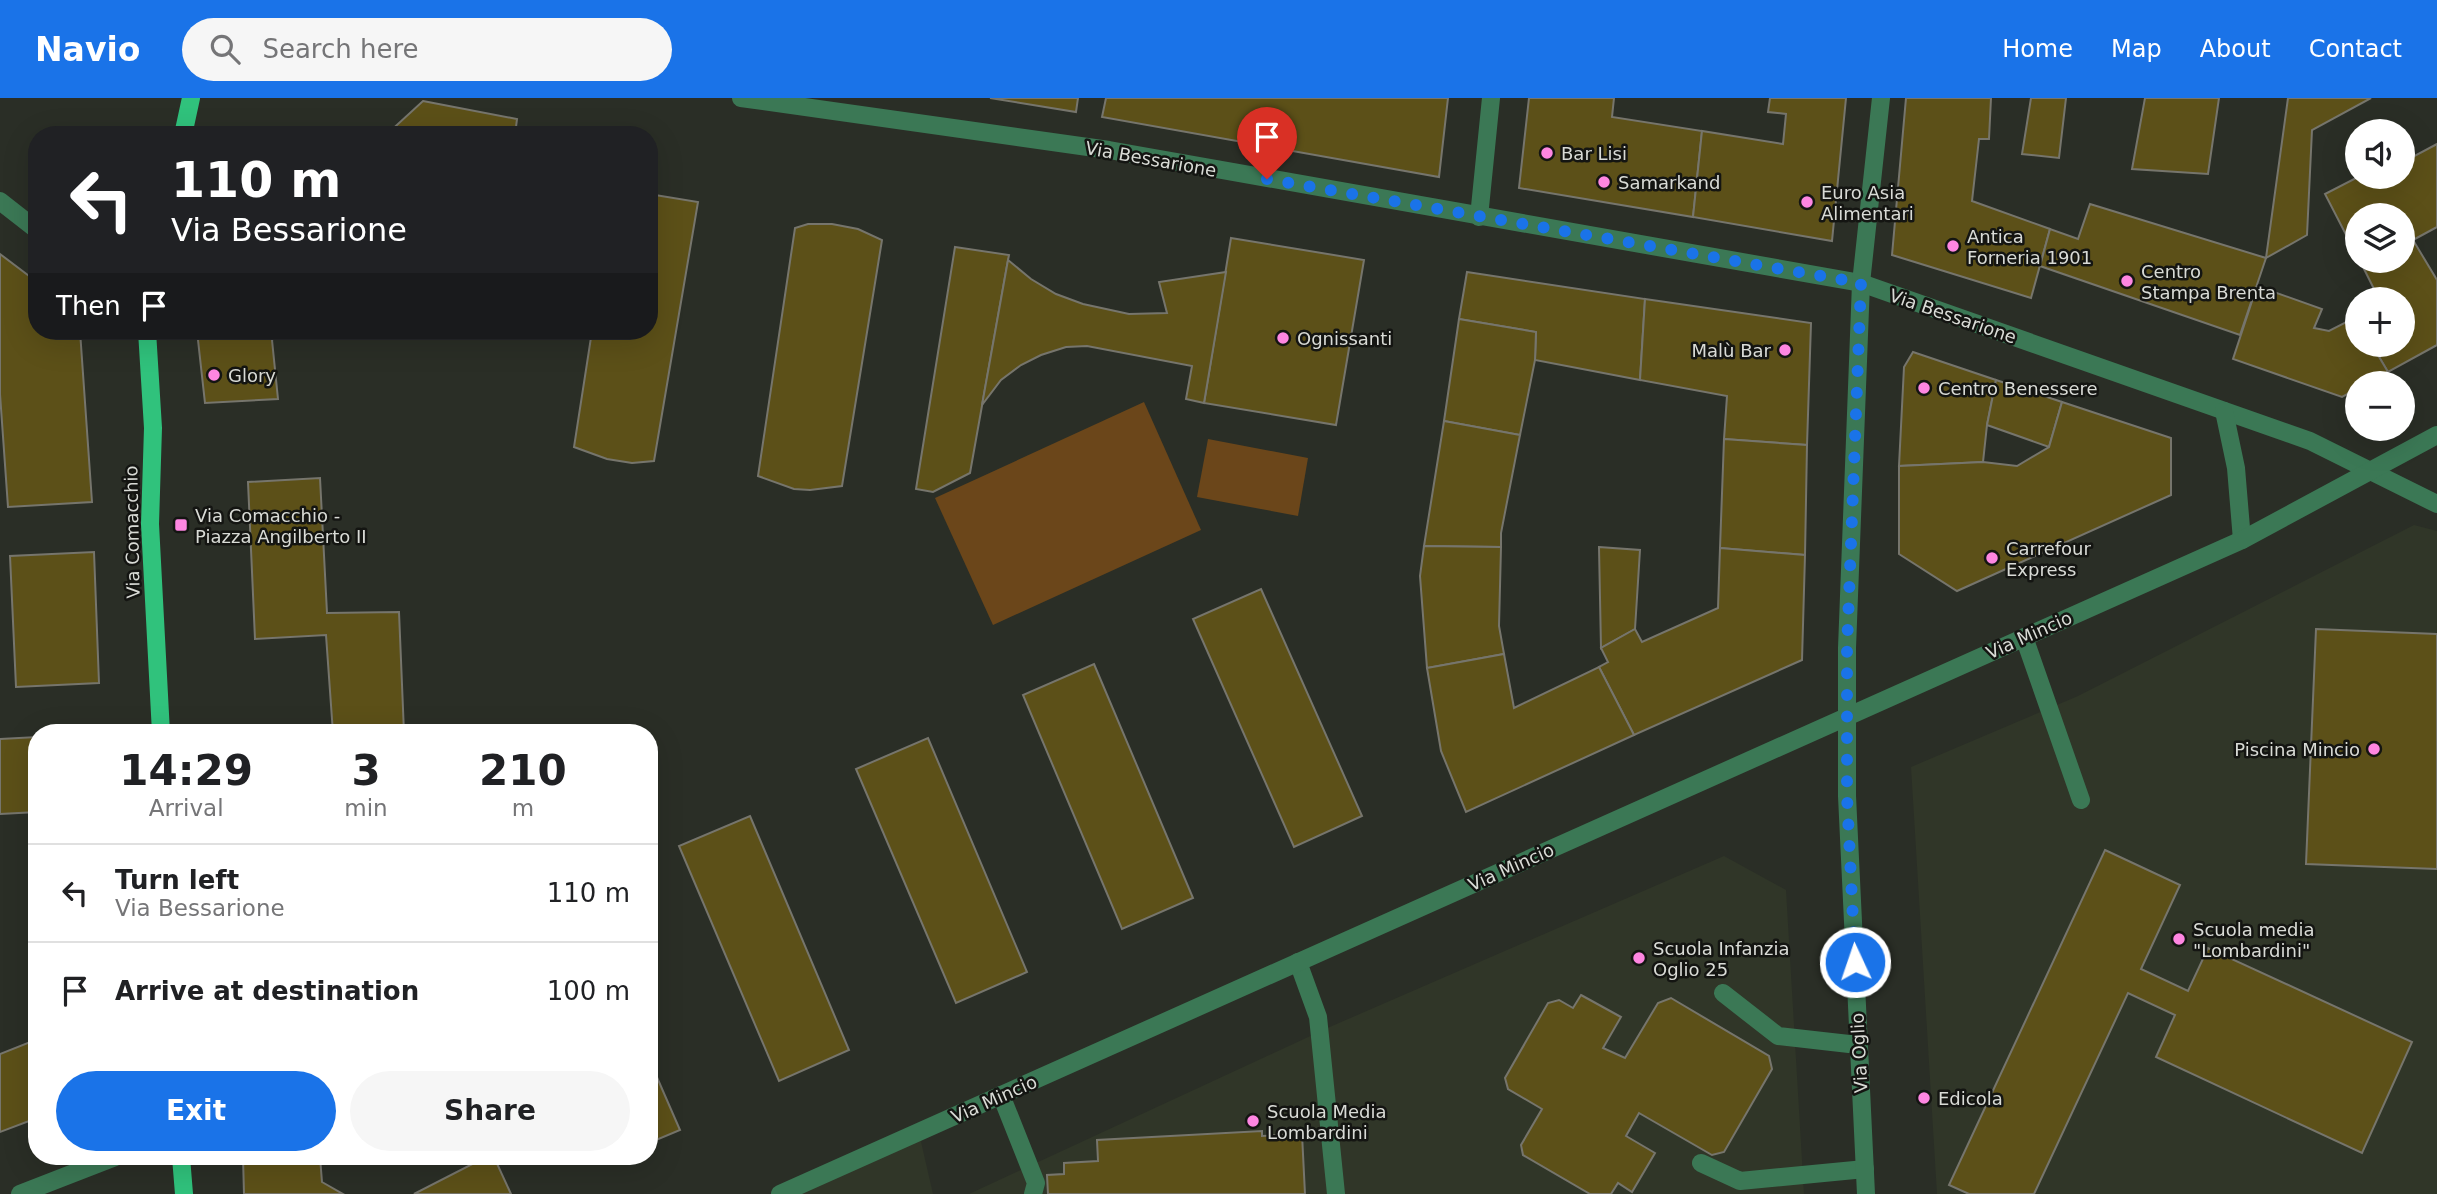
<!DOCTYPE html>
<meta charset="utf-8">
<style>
body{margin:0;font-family:"DejaVu Sans",sans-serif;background:#f6f6f6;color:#202124;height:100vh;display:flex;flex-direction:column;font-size:26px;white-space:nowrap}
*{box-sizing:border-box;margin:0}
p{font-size:23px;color:#757577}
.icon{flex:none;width:38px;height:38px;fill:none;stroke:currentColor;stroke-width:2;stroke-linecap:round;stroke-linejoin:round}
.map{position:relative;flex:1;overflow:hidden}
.details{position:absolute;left:28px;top:626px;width:630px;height:441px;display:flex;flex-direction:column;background:#fff;border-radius:28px;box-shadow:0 7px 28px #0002}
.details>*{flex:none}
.banner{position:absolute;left:28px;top:28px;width:630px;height:214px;border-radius:28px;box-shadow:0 7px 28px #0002;background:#202124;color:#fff;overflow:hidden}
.controls{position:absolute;left:2345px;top:21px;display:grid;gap:14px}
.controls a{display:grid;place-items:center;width:70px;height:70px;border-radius:50%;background:#fff;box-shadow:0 7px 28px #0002;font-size:35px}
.pin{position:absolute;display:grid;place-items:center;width:60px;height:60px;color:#fff;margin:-72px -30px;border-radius:50% 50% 50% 0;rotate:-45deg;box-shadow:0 0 7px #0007}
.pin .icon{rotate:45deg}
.me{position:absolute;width:77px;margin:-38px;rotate:357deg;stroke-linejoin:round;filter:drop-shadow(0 0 5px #0008)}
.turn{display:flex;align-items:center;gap:24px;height:147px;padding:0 28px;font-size:32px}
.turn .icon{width:91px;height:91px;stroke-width:2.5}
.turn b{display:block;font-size:49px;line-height:60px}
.then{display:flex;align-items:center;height:66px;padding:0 28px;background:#0003;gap:14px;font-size:26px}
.eta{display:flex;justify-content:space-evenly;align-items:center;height:119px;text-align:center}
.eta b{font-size:42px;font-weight:600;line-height:49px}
.primary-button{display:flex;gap:14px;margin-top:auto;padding:14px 28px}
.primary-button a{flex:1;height:80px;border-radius:42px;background:#1a73e8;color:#fff;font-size:28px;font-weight:600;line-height:80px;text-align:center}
.primary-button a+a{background:#f6f6f6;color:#202124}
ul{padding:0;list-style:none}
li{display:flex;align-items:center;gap:21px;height:98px;padding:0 28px;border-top:2px solid #e0e0e0}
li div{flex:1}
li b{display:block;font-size:26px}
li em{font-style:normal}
header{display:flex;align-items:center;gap:42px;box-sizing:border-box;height:98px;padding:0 35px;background:#1a73e8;color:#fff}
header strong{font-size:33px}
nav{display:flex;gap:38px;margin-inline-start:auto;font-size:24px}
.search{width:490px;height:63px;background:#f6f6f6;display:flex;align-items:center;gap:18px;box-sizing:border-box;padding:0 24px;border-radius:38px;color:#757577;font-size:26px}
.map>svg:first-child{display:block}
.built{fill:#303628}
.green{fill:#6b461a}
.building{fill:#5c5018;stroke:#76756c;stroke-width:2}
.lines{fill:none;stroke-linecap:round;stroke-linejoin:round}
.minor{stroke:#3b7855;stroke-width:18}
.major{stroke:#30c27c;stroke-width:18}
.route{stroke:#1a73e8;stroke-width:12;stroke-dasharray:0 21.6}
.poi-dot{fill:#fe86e1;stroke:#141512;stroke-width:2.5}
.labels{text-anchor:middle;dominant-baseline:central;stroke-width:5;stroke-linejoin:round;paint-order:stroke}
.poi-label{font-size:18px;fill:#d9dbd6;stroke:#141512;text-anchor:start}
.street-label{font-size:18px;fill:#d9dbd6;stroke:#141512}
</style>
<header>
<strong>Navio</strong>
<div class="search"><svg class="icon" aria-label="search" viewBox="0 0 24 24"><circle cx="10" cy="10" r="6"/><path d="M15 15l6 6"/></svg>Search here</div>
<nav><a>Home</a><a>Map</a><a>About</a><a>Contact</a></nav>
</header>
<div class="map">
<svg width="2437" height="1096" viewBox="0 0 2437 1096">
<rect width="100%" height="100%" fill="#2a2e26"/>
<g class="built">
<path d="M2414 427 2437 433V1096H1937L1911 669 2078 598Z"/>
<path d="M1724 758 1786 792 1804 1096H969L1332 928Z"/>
<path d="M919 1035 933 1096H791Z"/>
</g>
<g class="green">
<path d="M1144 304 1201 432 993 527 935 400Z"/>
<path d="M1208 341 1308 360 1298 418 1197 399Z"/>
</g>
<g class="building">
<path d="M990 0H1078L1076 14Z"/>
<path d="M1106 0H1448L1439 79 1102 19Z"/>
<path d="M1529 0H1614L1612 19 1702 33 1693 119 1519 90Z"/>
<path d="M1770 0H1846L1832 143 1693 119 1702 33 1783 46 1786 16 1768 14Z"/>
<path d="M1906 0H1991L1989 41H1979L1972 103 2050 131 2031 200 1892 157Z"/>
<path d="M2031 0H2066L2059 60 2022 56Z"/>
<path d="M2145 0H2219L2208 76 2132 71Z"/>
<path d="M2288 0H2371L2312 32 2307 137 2266 160Z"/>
<path d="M423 3 517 21 515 37H386Z"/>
<path d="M2437 46V129L2413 142 2437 182V247L2388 274 2372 247H2403V201H2379L2360 163H2403V117H2357V158L2325 96 2358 79H2403V64Z"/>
<path d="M649 96 698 104 654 363 632 365 607 361 574 349 592 233H649Z"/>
<path d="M2090 106 2266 160 2240 237 2040 168 2050 131 2078 141Z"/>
<path d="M808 126H832L858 131 882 142 842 388 810 392 794 391 758 378 795 130Z"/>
<path d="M1231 140 1364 162 1336 327 1204 305Z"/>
<path d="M955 149 1009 157 1008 162 970 375 933 394 916 391Z"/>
<path d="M0 156 37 184V233H80L92 404 8 409 0 296Z"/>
<path d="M1008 162 1031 181 1056 196 1083 206 1129 216 1167 215 1159 184 1226 174 1204 305 1186 301 1192 268 1087 248 1066 249 1041 257 1021 267 1001 282 982 307Z"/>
<path d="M1467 174 1645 201 1640 282 1535 262 1536 234 1459 221Z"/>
<path d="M2257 188 2322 211 2314 230 2329 233 2356 219 2357 247H2372L2388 274 2367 285H2357V291L2342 299 2233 261Z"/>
<path d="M1645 201 1811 225 1807 347 1724 341 1727 298 1640 282Z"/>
<path d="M1459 221 1536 234 1535 262 1520 337 1444 323Z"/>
<path d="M197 233H283L272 242 278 301 205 305Z"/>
<path d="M1913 254 1996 282 1987 327 1983 364 1899 368 1904 269Z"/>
<path d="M1996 282 2062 304 2049 349 1987 327Z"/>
<path d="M2062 304 2171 340V397L1957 493 1899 456V368L1983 364 2017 368 2049 349Z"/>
<path d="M1444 323 1520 337 1501 435V449L1424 448Z"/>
<path d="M1724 341 1807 347 1805 457 1720 450Z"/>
<path d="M320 380 327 515 399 514 404 635H333L326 537 255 541 248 384Z"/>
<path d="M1424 448 1501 449 1499 528 1504 556 1427 570 1420 478Z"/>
<path d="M1599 449 1640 452 1635 531 1601 550Z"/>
<path d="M1720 450 1805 457 1802 562 1634 637 1599 569 1608 564 1601 550 1635 531 1642 544 1718 510Z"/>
<path d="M94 454 99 585 16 589 10 458Z"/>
<path d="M1261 491 1362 718 1294 749 1193 521Z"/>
<path d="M2316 531 2437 536V771L2306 766Z"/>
<path d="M1504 556 1514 610 1599 569 1634 637 1466 714 1441 653 1427 570Z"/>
<path d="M1094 566 1193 800 1122 831 1023 597Z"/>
<path d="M37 639V714L0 716V641Z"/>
<path d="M928 640 1027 874 956 905 856 671Z"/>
<path d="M750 718 849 952 779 983 679 748Z"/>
<path d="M2105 752 2180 787 2141 871 2188 893 2208 850 2412 944 2362 1055 2156 959 2175 917 2128 895 2034 1096H1969L1949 1087Z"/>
<path d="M31 776H37V897Z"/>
<path d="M1581 897 1621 919 1603 950 1625 960 1658 905 1671 900 1769 958 1772 971 1724 1054 1712 1057 1639 1015 1626 1038 1655 1055 1632 1094 1618 1085 1611 1096H1590L1523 1057 1521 1047 1542 1011 1508 991 1505 980 1548 905 1559 902 1573 910Z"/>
<path d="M37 936V1020L0 1034V956L33 943Z"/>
<path d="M649 961 680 1032 649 1045Z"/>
<path d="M1262 1033V1038L1302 1036 1305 1096H1048L1047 1077 1064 1076V1065L1098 1063 1097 1042Z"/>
<path d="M243 1059H320L322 1084 343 1096H244Z"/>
<path d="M486 1059H494L511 1096H414Z"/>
</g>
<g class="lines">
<g class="minor">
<path d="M741 0 1109 52 1861 185 2310 343 2437 406"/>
<path d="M0 103 37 132"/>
<path d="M1479 119 1491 0"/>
<path d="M2224 313 2236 370 2242 442"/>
<path d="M2024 539 2081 702"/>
<path d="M1298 864 1318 919 1336 1096"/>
<path d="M1723 895 1778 938 1858 947"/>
<path d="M1001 997 1036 1085 1033 1096"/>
<path d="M1701 1065 1740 1083 1865 1071"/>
<path d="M20 1096 115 1059"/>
<path d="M780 1096 2242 442 2437 337"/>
<path d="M1866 1096 1847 698V550L1861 185 1881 0"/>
</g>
<g class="major">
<path d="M183 37 191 0"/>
<path d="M147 233 153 330 150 426 161 635"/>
<path d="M181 1059 184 1096"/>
</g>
</g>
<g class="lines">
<path class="route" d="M1267 81 1861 185 1847 550V698L1855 864"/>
</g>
<g class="poi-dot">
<circle cx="1547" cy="55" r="7"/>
<circle cx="1604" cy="84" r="7"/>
<circle cx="1807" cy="104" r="7"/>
<circle cx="1953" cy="148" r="7"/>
<circle cx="2127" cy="183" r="7"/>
<circle cx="1283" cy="240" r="7"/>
<circle cx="1785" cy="252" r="7"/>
<circle cx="214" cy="277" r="7"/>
<circle cx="1924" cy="290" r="7"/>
<rect x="174" y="420" width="14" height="14" rx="3.5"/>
<circle cx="1992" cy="460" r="7"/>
<circle cx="2374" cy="651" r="7"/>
<circle cx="2179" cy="841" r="7"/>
<circle cx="1639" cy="860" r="7"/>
<circle cx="1924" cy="1000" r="7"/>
<circle cx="1253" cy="1023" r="7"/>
</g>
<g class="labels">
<g class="poi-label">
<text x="1561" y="55">Bar Lisi</text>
<text x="1618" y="84">Samarkand</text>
<text x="1821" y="94">Euro Asia<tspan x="1821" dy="21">Alimentari</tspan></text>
<text x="1967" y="138">Antica<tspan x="1967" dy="21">Forneria 1901</tspan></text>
<text x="2141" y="173">Centro<tspan x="2141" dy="21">Stampa Brenta</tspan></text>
<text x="1297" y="240">Ognissanti</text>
<text x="1771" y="252" text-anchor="end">Malù Bar</text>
<text x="228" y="277">Glory</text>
<text x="1938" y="290">Centro Benessere</text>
<text x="195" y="417">Via Comacchio -<tspan x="195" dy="21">Piazza Angilberto II</tspan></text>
<text x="2006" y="450">Carrefour<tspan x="2006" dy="21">Express</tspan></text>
<text x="2360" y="651" text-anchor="end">Piscina Mincio</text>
<text x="2193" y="831">Scuola media<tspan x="2193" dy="21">"Lombardini"</tspan></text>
<text x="1653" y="850">Scuola Infanzia<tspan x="1653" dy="21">Oglio 25</tspan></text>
<text x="1938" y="1000">Edicola</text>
<text x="1267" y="1013">Scuola Media<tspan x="1267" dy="21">Lombardini</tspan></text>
</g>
<g class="street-label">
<text transform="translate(1151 61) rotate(10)">Via Bessarione</text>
<text transform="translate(1953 218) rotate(19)">Via Bessarione</text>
<text transform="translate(132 434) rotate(-91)">Via Comacchio</text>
<text transform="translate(2029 537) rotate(-24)">Via Mincio</text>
<text transform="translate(1511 769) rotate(-24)">Via Mincio</text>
<text transform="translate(1859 955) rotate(-93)">Via Oglio</text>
<text transform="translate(994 1001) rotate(-24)">Via Mincio</text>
</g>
</g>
</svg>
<div class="controls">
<a><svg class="icon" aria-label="sound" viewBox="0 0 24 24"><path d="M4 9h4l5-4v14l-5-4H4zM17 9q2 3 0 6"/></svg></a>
<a><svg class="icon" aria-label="layers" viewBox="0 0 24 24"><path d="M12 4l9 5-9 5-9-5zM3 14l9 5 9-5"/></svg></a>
<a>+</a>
<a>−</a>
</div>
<div class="pin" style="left:1267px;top:81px;background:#d93025"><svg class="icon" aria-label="arrive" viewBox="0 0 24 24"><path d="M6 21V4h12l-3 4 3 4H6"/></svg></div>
<svg class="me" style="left:1855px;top:864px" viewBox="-20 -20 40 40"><circle r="17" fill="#1a73e8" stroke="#fff" stroke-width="3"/><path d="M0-11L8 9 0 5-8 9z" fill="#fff"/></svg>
<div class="banner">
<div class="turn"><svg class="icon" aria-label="left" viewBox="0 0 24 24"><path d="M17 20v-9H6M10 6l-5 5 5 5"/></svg><div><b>110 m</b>Via Bessarione</div></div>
<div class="then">Then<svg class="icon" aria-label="arrive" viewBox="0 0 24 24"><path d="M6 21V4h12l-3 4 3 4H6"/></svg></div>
</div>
<section class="details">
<div class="eta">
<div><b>14:29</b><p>Arrival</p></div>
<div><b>3</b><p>min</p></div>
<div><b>210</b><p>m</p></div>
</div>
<ul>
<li><svg class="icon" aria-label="left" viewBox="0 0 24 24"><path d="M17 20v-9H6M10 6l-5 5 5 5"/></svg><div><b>Turn left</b><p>Via Bessarione</p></div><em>110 m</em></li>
<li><svg class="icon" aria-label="arrive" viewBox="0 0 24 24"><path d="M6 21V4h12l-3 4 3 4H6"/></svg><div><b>Arrive at destination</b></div><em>100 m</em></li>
</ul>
<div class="primary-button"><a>Exit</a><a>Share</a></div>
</section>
</div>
